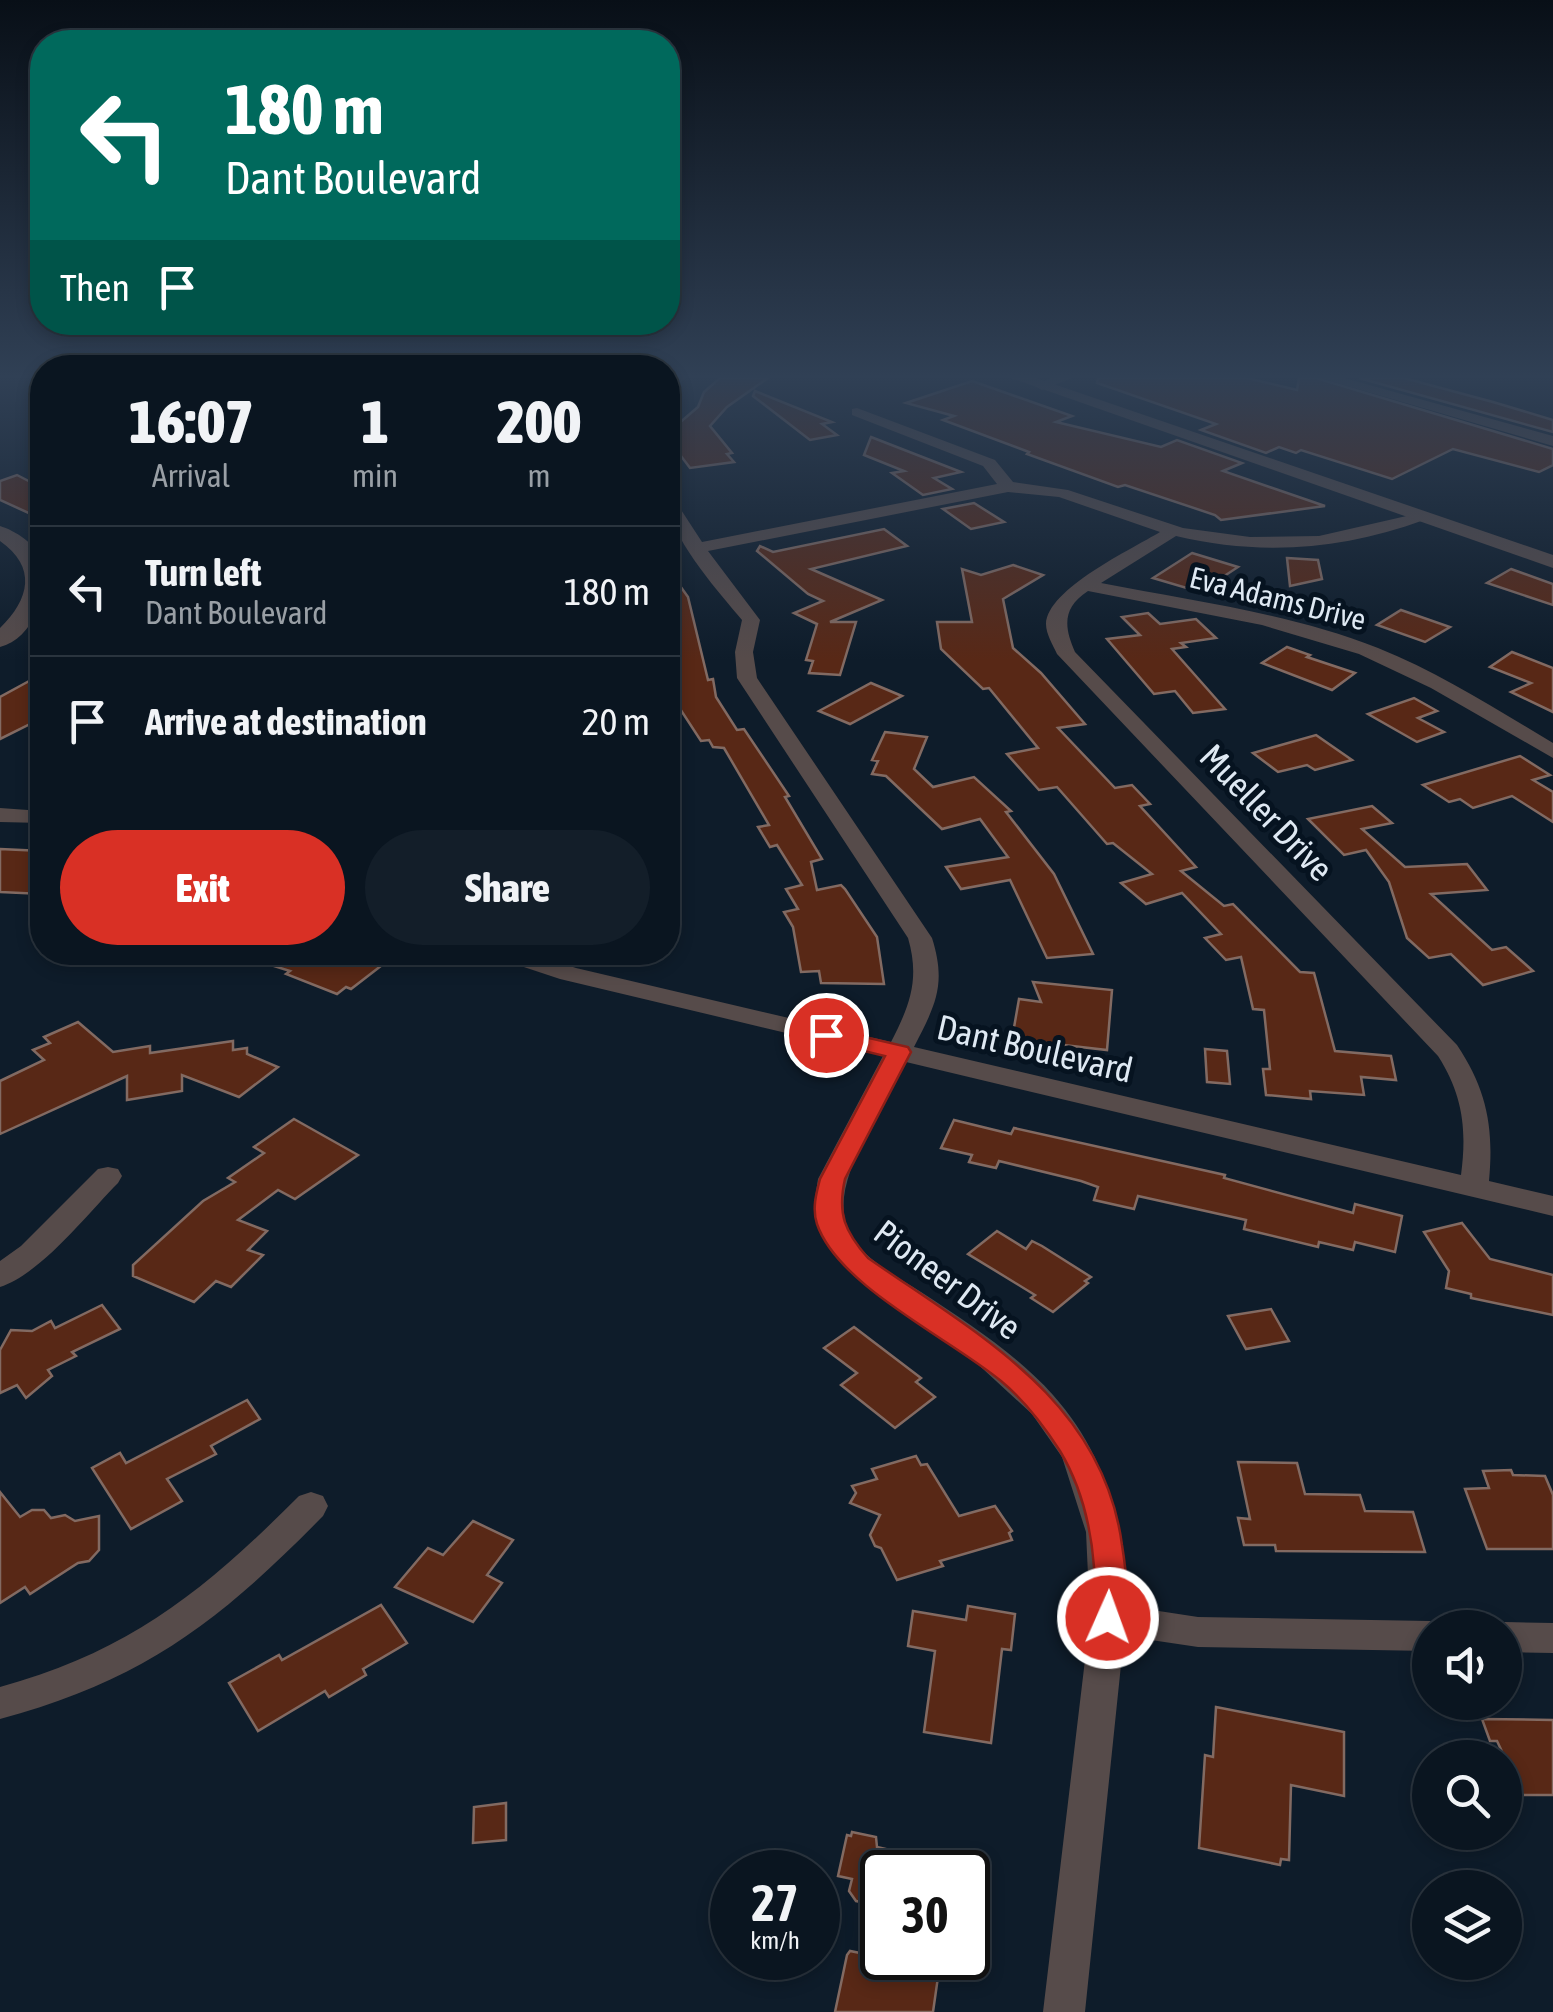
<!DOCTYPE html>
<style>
body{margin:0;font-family:"Asap Condensed",sans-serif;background:#131e29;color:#f1f3f6;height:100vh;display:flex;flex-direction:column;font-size:38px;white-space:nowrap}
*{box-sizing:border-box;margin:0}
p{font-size:32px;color:#999fa5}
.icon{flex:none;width:55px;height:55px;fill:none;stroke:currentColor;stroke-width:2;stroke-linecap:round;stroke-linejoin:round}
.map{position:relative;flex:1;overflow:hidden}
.sheet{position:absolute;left:30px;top:355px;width:650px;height:610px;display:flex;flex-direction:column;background:#0a1520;border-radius:40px;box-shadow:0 5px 15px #0003,0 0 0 2px #2a343e}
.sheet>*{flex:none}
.guide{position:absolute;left:30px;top:30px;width:650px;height:305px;border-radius:40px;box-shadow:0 5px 15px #0003,0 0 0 2px #2a343e;background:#00695c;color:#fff;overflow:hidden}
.tools{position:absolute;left:1412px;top:1610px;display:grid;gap:20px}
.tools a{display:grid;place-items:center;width:110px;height:110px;border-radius:50%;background:#0a1520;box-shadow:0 5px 15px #0003,0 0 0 2px #2a343e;font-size:50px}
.speed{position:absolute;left:710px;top:1850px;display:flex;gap:20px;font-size:50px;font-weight:700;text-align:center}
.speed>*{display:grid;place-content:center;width:130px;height:130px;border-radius:50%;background:#0a1520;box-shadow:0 5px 15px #0003,0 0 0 2px #2a343e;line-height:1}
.speed small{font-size:25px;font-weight:400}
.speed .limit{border:5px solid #111;border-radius:15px;background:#fff;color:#111}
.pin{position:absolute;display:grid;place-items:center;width:85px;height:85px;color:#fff;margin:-42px;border:5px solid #fff;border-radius:50%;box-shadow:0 2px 10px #0007}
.me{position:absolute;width:110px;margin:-55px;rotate:2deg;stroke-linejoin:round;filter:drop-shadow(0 0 8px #0008)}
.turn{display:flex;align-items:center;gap:35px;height:210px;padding:0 30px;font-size:45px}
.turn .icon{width:130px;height:130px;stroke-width:2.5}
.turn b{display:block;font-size:70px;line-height:85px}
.then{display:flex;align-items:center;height:95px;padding:0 30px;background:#0003;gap:20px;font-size:38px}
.eta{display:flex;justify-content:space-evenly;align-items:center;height:170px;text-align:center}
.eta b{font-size:60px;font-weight:800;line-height:70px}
.button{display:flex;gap:20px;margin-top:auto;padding:20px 30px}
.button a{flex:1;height:115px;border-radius:60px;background:#d93025;color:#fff;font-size:40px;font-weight:800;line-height:115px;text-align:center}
.button a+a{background:#131e29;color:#f1f3f6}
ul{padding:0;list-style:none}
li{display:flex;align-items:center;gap:30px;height:130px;padding:0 30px;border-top:2px solid #2a343e}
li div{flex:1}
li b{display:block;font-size:38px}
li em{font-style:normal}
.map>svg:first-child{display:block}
.building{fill:#582816;stroke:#826a62;stroke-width:2.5}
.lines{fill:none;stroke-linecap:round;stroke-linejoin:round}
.minor{fill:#564b4a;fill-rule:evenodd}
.tertiary{fill:#564b4a;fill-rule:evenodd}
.route{fill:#d93025;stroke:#8d1f18;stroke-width:2.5}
.labels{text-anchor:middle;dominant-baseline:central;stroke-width:10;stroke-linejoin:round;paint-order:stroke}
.far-street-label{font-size:30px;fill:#dfe9f3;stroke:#061320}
.street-label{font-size:35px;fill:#dfe9f3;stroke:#061320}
</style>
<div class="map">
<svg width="1553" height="2012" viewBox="0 0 1553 2012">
<rect width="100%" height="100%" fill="#0e1c2a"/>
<g class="building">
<path d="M720 378H768L727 407 710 426 732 453 727 454 734 462 690 468 678 452 668 461V442L677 431H670L698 407 704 392Z"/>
<path d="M1098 378H1247L1297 390 1299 378H1316L1553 449V465L1539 472 1453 449 1392 479 1301 450 1296 453 1279 447 1266 453 1201 430 1216 424 1097 383Z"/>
<path d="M1359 378H1404L1493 402 1553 420V432Z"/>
<path d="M972 381 1072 416 1056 422 1161 447 1177 440 1242 463 1223 471 1325 506 1221 520 1215 515 1125 485 1118 487 1027 454 1029 452 943 420 954 416 906 403Z"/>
<path d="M755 391 832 422 822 424 837 435 810 440 753 396Z"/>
<path d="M871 437 961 472 934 478 952 489 923 495 892 473 904 471 864 455Z"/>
<path d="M17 475 42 488V519L0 500V481Z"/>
<path d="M974 503 1004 522 971 529 943 509Z"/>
<path d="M884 529 907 546 811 569 882 600 830 622H856L840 675 809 673 813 661 806 660 817 624 794 613 823 601 808 594 757 551 760 546 773 552Z"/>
<path d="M1192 553 1238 567 1200 592 1153 578Z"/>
<path d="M1287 558 1318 560 1322 579 1290 586Z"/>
<path d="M1013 565 1043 575 1003 599 1013 648 1041 673 1085 724 1058 728 1115 788 1132 785 1150 804 1140 806 1196 867 1181 871 1224 906 1233 904 1300 972 1314 973 1335 1051 1391 1056 1396 1080 1361 1077 1364 1095 1310 1091 1311 1099 1266 1095 1263 1069H1270L1264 1010 1253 1009 1241 957 1226 960 1205 938 1221 934 1182 893 1146 904 1121 883 1152 874 1113 843 1107 844 1057 787 1039 790 1007 754 1038 748 989 688 983 689 941 649 937 622H972L962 569 981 575Z"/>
<path d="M668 569 688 597 708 680 713 679 716 697 737 730 744 729 789 796 785 797 822 859 811 862 817 890 841 885 845 889 877 937 884 984 821 983 819 971 801 972 793 927 784 912 798 909 786 889 802 885 777 845 770 847 758 827 769 825 724 748 713 747 709 740 701 741 673 698H668Z"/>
<path d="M1511 569 1553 584V605L1487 583Z"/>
<path d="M1401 610 1450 627 1425 642 1377 625Z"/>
<path d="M1148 613 1160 624 1196 619 1216 638 1181 643 1186 647 1172 649 1225 709 1193 713 1175 691 1154 694 1107 639 1140 635 1122 617Z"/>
<path d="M1287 647 1310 655 1307 657 1355 673 1332 690 1262 663Z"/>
<path d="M1512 652 1553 668V712L1511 692 1531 683 1490 667Z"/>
<path d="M42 674V718L0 739V697Z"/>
<path d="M871 683 902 696 850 724 819 711Z"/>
<path d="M1414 698 1437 711 1418 718 1444 732 1417 742 1368 714Z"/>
<path d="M885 732 927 737 914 769 933 787 974 777 1011 811 1006 812 1054 874 1093 954 1047 958 1010 880 961 889 946 867 1008 857 980 819 942 829 886 776 872 774 878 761 872 760Z"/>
<path d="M1316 735 1352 760 1315 770 1307 765 1278 772 1253 753Z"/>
<path d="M1520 756 1550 775 1533 780 1553 792V822L1512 796 1473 808 1460 799 1449 802 1423 785Z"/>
<path d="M1372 806 1392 823 1362 829 1405 867 1467 864 1487 890 1431 894 1492 950 1506 947 1533 971 1483 985 1451 954 1429 958 1407 938 1389 882 1366 850 1344 855 1308 819Z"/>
<path d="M0 849 42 851V894L0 892Z"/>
<path d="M246 952H399L351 989 346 987 337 994 286 974 290 971 245 957Z"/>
<path d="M1033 982 1112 990 1107 1050 1012 1039 1019 999 1041 1002Z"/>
<path d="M78 1022 113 1052 150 1046V1053L233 1041V1050L247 1048V1054L278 1067 239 1097 182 1075V1091L127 1100V1076L0 1134V1081L44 1060 33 1050 50 1043 44 1037Z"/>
<path d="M1205 1049 1227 1051 1230 1084 1207 1082Z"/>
<path d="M294 1119 358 1155 295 1199 278 1190 238 1220 267 1231 248 1250 263 1255 231 1287 216 1281 194 1302 133 1276V1265L203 1201 235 1182 228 1178 264 1153 254 1147Z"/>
<path d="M954 1120 1011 1134 1014 1128 1225 1175 1224 1178 1353 1213 1355 1204 1402 1216 1395 1252 1355 1242 1353 1250 1319 1242 1318 1247 1244 1229 1246 1220 1138 1196 1134 1209 1094 1200 1098 1187 1081 1181 999 1161 996 1168 969 1162 972 1155 941 1148Z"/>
<path d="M1462 1223 1490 1259 1553 1275V1315L1471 1298V1294L1446 1288 1449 1271 1424 1232Z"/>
<path d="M997 1231 1026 1249 1032 1241 1042 1246 1091 1277 1085 1281 1088 1283 1053 1312 1031 1298 1035 1295 968 1254Z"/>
<path d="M102 1305 120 1329 72 1352 76 1356 48 1370 52 1376 26 1398 17 1385 0 1393V1350L11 1330 32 1331 51 1321 55 1328Z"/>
<path d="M1271 1309 1289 1341 1246 1349 1228 1316Z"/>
<path d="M854 1327 921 1378 916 1382 935 1397 895 1428 841 1385 857 1373 824 1348Z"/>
<path d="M247 1400 260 1419 211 1446 216 1454 167 1479 182 1501 131 1529 92 1468 120 1453 126 1463Z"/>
<path d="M916 1456 921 1465 927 1464 959 1516 995 1506 1012 1531 1009 1533 1012 1540 940 1561 943 1566 897 1580 881 1548 875 1546 870 1535 880 1515 850 1503 856 1493 852 1486 877 1479 872 1469Z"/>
<path d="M1238 1462 1297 1463 1305 1494 1360 1495 1365 1511 1413 1512 1425 1552 1276 1551 1275 1545H1244L1238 1518 1250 1519Z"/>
<path d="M1511 1470 1513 1475 1545 1476 1553 1495V1549H1487L1465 1489 1489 1488 1483 1471Z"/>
<path d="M0 1492 20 1517 32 1510H44L51 1518 65 1515 75 1521 99 1516V1550L89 1561 78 1563 30 1594 25 1587 0 1603Z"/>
<path d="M473 1521 513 1540 487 1575 502 1583 473 1622 395 1587 428 1548 443 1555Z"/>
<path d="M381 1605 407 1643 363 1669 366 1675 329 1697 325 1691 258 1731 229 1683 279 1655 282 1660Z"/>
<path d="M968 1606 1015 1614 1011 1650 1002 1649 991 1743 924 1732 935 1651 908 1646 913 1611 966 1620Z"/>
<path d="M1216 1707 1344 1732V1796L1291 1785 1289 1860 1281 1859 1280 1865 1199 1848 1205 1755 1213 1757Z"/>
<path d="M1482 1719 1553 1720V1795H1514L1505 1758 1497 1741H1490Z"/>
<path d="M506 1803V1840L473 1843 474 1807Z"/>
<path d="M852 1832 876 1837 877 1847 950 1864 949 1872H882V1906L856 1901 849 1891 852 1879 838 1876 847 1835 851 1836Z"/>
<path d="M872 1915 882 1916V1958H927L939 1970 933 2012H835L847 1955 850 1951 865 1954Z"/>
</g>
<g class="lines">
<g class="minor">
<path d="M670 378H686L668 392Z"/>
<path d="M1050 378H1072L1042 390 1035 386Z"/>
<path d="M1320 378H1344L1553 436V446Z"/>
<path d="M857 408 995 460 1013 482 1068 490 1183 528 1250 537 1319 536 1424 512V520C1342 550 1261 556 1176 536L1101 583C1193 601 1289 613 1378 648 1440 673 1496 709 1553 743V758L1431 688 1359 654 1262 625 1088 591C1062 608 1064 627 1075 652L1457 1045C1487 1090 1494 1128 1489 1181L1553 1196V1216L906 1062C886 1102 838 1170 844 1214 846 1230 854 1242 865 1253 882 1269 902 1280 921 1292 967 1322 1016 1354 1053 1395 1105 1453 1127 1529 1126 1606L1198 1617 1430 1621 1444 1628H1430V1651L1198 1647 1124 1636 1085 2012H1043L1090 1618 1086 1532 1062 1457 1032 1414 970 1357 854 1276 831 1251 818 1229 814 1204 818 1179 883 1056 560 979 494 957 491 952H528L576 968 891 1042C910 1005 920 979 908 938L737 678 735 652 742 620C718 591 666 534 668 497L674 499 702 542 997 484 983 466 852 415V409ZM1008 492 1059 497 1160 532C1132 549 1047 589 1046 624 1046 634 1053 645 1057 654L1438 1056C1463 1095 1467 1130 1461 1175L914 1047C935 1006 947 985 932 938L757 678 753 652 760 620 708 551Z"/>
<path d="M0 808 42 811V823L0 822Z"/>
<path d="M108 1167 118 1169 122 1176 118 1183C88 1213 41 1274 0 1287V1261L21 1246 98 1169Z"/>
<path d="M311 1492 323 1496 328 1506 323 1516C220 1621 144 1680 0 1719V1687C131 1651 205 1590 299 1496Z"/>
<path d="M1505 1622 1553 1623V1653L1505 1652V1628H1492Z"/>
</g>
<g class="tertiary">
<path d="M1011 378H1036L1553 555V568Z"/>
<path d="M0 526C14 530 38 545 42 561 51 591 33 639 0 647V628C30 599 37 567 0 541Z"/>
</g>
</g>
<linearGradient id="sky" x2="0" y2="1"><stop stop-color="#080f17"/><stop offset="0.57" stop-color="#304055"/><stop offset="1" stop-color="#304055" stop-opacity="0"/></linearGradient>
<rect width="1553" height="660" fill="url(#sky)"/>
<path class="route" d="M826 1028 908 1047 911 1052 845 1179C837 1214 845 1232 868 1258 977 1334 1103 1400 1122 1545 1126 1570 1131 1604 1119 1627L1108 1632 1097 1627C1088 1609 1096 1588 1094 1567 1091 1527 1081 1486 1060 1451 1044 1426 1024 1400 1001 1381 951 1339 838 1286 817 1224 812 1209 816 1194 820 1179L885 1056 818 1040 814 1035 818 1030Z"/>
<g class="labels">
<g class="far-street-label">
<text transform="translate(1278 598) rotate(14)">Eva Adams Drive</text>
</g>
<g class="street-label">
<text transform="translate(1267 812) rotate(46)">Mueller Drive</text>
<text transform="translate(1035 1048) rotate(13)">Dant Boulevard</text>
<text transform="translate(948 1279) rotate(37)">Pioneer Drive</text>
</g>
</g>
</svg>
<div class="tools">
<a><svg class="icon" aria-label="sound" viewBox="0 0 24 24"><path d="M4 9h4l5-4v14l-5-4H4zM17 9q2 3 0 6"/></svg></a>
<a><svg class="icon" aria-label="search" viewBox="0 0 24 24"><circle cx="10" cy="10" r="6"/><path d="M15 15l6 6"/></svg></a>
<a><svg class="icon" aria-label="layers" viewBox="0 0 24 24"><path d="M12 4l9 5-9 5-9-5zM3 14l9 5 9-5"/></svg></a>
</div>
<div class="speed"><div>27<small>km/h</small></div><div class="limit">30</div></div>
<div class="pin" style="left:826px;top:1035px;background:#d93025"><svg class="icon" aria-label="arrive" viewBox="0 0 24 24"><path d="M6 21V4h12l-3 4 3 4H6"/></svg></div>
<svg class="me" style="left:1108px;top:1618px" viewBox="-20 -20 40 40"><circle r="17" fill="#d93025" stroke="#fff" stroke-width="3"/><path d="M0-11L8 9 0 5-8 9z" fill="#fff"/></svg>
<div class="guide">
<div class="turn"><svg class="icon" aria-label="left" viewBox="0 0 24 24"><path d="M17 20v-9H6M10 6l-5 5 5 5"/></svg><div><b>180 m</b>Dant Boulevard</div></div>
<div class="then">Then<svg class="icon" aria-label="arrive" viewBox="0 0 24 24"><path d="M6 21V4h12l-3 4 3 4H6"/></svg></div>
</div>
<section class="sheet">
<div class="eta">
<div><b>16:07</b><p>Arrival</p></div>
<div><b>1</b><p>min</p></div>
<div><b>200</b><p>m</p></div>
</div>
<ul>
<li><svg class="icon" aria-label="left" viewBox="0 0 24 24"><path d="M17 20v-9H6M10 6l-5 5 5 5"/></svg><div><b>Turn left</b><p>Dant Boulevard</p></div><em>180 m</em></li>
<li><svg class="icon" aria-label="arrive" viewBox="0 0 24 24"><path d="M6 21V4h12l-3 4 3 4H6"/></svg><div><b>Arrive at destination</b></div><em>20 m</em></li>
</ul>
<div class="button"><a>Exit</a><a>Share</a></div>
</section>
</div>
